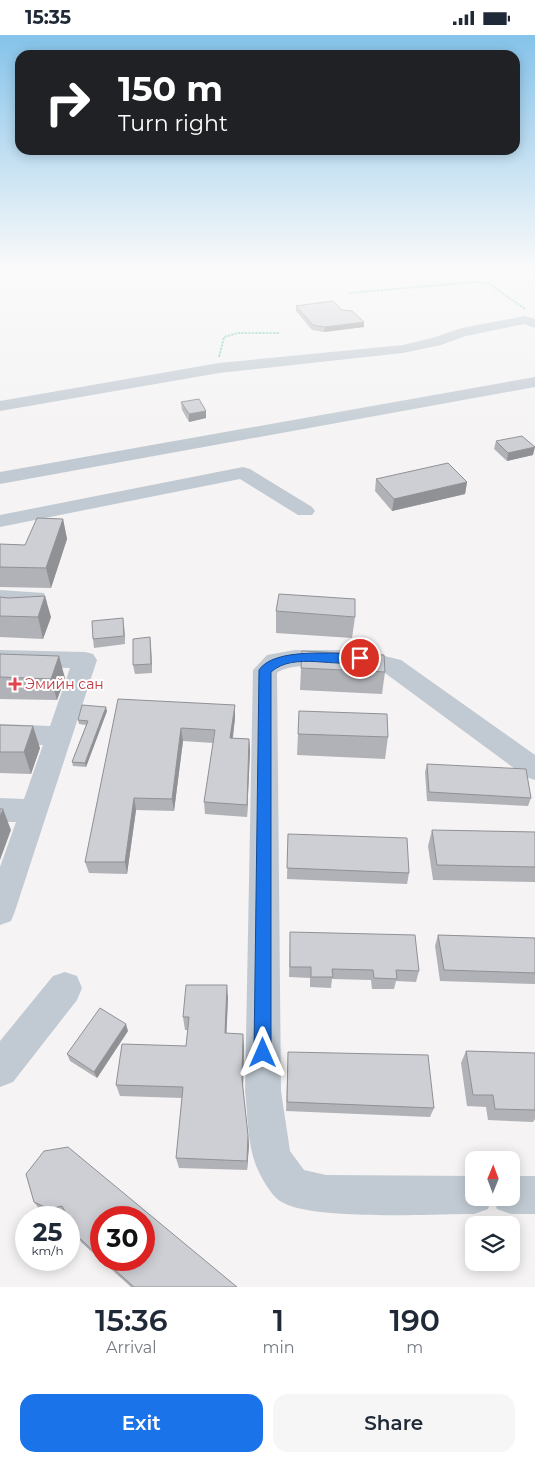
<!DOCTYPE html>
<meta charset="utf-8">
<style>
body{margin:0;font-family:Montserrat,sans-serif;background:#f6f6f7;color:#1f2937;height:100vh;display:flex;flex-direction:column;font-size:19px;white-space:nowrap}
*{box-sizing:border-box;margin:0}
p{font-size:16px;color:#747a83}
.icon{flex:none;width:28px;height:28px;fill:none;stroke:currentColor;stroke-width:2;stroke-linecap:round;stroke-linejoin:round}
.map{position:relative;height:1252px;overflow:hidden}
.sheet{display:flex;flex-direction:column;background:#fff;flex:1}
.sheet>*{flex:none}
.banner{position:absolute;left:15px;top:15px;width:505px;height:105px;border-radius:15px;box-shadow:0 2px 12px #0003;background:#202124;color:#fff;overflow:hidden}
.needle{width:32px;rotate:1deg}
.fabs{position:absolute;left:465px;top:1116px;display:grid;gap:10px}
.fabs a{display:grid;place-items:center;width:55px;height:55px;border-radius:10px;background:#fff;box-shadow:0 2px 12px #0003;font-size:25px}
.speed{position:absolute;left:15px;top:1171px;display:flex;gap:10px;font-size:25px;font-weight:700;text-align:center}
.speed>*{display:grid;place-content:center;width:65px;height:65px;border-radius:50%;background:#fff;box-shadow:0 2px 12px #0003;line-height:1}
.speed small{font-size:12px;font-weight:400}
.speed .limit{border:8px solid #d22;background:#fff;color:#111}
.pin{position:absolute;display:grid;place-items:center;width:42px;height:42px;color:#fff;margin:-21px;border:2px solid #fff;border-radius:50%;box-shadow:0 1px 5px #0007}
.me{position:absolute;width:55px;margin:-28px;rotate:0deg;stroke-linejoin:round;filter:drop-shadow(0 0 4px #0008)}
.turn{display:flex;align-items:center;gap:18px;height:105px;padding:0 20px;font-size:22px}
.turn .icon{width:65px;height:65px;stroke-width:2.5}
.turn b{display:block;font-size:35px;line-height:42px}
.eta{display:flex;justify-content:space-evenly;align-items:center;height:85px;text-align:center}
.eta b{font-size:30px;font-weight:600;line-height:35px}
.primary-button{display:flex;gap:10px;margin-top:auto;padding:10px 20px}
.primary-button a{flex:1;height:58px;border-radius:15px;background:#1a73e8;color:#fff;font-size:20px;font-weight:600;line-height:58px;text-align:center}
.primary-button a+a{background:#f6f6f7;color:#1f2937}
.status{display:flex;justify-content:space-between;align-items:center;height:35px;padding:0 25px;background:#fff;direction:ltr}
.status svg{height:14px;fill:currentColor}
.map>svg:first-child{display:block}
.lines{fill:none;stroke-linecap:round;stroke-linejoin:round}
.path{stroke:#7ad0a6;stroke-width:2;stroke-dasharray:2.5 1;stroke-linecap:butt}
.minor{fill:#c1cad2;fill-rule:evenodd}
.wall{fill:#b0b2b7;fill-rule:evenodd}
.shaded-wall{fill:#909195}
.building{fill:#cdcfd5;stroke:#909195}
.route{fill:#1a73e8;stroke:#114b97}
.health-dot{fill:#e0444e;stroke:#fff;stroke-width:2}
.labels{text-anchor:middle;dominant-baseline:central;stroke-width:4;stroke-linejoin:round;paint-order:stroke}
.health-label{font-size:14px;fill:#be3a42;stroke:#fff;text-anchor:start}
</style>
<div class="status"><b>15:35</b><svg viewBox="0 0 49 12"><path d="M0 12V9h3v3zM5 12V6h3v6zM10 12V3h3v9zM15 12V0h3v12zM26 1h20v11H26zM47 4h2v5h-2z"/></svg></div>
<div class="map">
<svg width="535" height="1252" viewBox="0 0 535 1252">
<rect width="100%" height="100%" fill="#f5f3f3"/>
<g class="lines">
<g class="path">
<path d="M349 258 475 247 490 249 525 274"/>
<path d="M219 322 224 302 238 298H280"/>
</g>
<g class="minor">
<path d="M525 281 535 284V293L524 289 466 301 441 310 403 318 219 338 0 376V366L219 328 403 310 432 303 462 293Z"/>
<path d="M535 342V352L0 449V437Z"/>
<path d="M243 432 250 434 312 472 315 476 312 480H298L240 444 0 492V480Z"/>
<path d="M0 555 44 558 47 567C34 588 22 583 0 582Z"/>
<path d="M0 615 85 617 93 619 97 625 15 876 11 886 0 890V832L16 787H0V763L24 764 43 710 0 709V689L50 691 70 633 0 631Z"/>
<path d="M295 615H360L401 625 535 720V745L526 742 385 638C365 633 292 624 277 638L281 1056 290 1116 304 1135 326 1140 474 1141V1162H492L488 1174 474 1179C434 1179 309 1186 280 1166 272 1161 262 1144 258 1135 247 1112 248 1081 245 1056L253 635 267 620Z"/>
<path d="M65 937 77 941 82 953 77 965 13 1047 0 1052V1006L53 941Z"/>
<path d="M511 1141H535V1179H511L497 1174 493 1162H511Z"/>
</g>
</g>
<g class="wall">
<path d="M296 271 342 275 364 292 324 297 312 295 296 276Z"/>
<path d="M181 367 206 376V383L189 387 182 375Z"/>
<path d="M496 406 533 420 507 426 494 414Z"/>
<path d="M376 444 467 447 465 459 392 476 375 456Z"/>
<path d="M63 484 67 504 51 553 0 552V509L25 510Z"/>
<path d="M0 562 8 563 51 582 43 604 0 602Z"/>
<path d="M276 576 355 582 352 603 276 598Z"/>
<path d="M124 591 125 609 94 613 93 604Z"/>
<path d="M150 602 151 611 152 638 135 639 133 630Z"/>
<path d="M0 619 65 643 57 665 0 664Z"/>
<path d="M301 633 385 637 382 659 300 655Z"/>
<path d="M118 664 235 683 233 703 249 704 250 716 247 782 205 779 204 767 213 708 183 706 174 776 136 775 127 839 89 838 85 827Z"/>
<path d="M107 676 86 732 73 731 72 727 86 690 79 689 78 685Z"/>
<path d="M299 676 388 702 385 724 297 720Z"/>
<path d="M0 690 40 713 31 739 0 738Z"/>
<path d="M427 729 531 763 528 771 427 766 425 737Z"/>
<path d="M432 795 535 797V847L433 845 428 811Z"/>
<path d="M288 799 409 838 407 849 287 844Z"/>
<path d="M290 897 419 936 416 947 396 946 394 954H372L371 945 332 944 331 953 310 952V943L289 942Z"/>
<path d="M438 900 535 903V949L440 946 435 911Z"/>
<path d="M228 963 226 998 244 1011 243 1052 249 1110 247 1135 179 1133 176 1123 182 1063 120 1061 116 1050 186 1011 188 995H185L183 982Z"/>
<path d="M128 996 97 1043 70 1026 67 1019Z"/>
<path d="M466 1016 535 1018V1084L533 1087 488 1085 486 1072 467 1071 461 1028Z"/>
<path d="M288 1017 434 1073 430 1082 286 1076Z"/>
<path d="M26 1139 237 1252H131L82 1208 76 1200 67 1181 55 1182 41 1176 34 1167ZM101 1182 144 1225H101Z"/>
</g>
<g class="shaded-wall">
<path d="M364 287V292L324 297 325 292Z"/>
<path d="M206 376V383L189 387V379Z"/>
<path d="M535 412 533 420 507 426 508 418Z"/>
<path d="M467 447 465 459 392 476 394 464Z"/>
<path d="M63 484 67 504 51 553 46 533Z"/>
<path d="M45 561 51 582 43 604 38 582Z"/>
<path d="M123 583 124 591 125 609 124 601Z"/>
<path d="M150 602 151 611 152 638 151 629Z"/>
<path d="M59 621 65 643 57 665 51 644Z"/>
<path d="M235 670V683L231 715 230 703Z"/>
<path d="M106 672 107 676 86 732 85 728Z"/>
<path d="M33 691 40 713 31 739 24 717Z"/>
<path d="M181 693 183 706 174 776 172 764Z"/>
<path d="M249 704 250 716 247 782V770Z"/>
<path d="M134 763 136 775 127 839 125 827Z"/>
<path d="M3 774 11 795 0 825V782Z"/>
<path d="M227 950 228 963 226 1010 225 998Z"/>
<path d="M126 989 128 996 97 1043 94 1037Z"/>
<path d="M243 999 244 1011 243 1056 242 1045Z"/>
<path d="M248 1100 249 1110 247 1135V1126Z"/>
</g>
<g class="building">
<path d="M333 266 342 275 352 276 364 287 325 292 313 290 296 271Z"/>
<path d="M199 364 206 376 189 379 181 367Z"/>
<path d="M522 401 535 412 508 418 496 406Z"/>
<path d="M448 428 467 447 394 464 376 444Z"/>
<path d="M37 483 63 484 46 533 0 532V509L25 510Z"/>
<path d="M279 559 355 564V582L276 576Z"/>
<path d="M45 561 38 582 0 581V562L8 563Z"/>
<path d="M123 583 124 601 93 604 92 586Z"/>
<path d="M150 602 151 629 133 630V604Z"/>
<path d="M302 616 384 620 385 637 301 633Z"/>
<path d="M0 619 59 621 51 644 0 642Z"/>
<path d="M118 664 235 670 230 703 249 704 247 770 204 767 215 695 181 693 172 764 134 763 125 827H85Z"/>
<path d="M82 670 106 672 85 728 72 727 88 686 78 685Z"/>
<path d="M299 676 387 679 388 702 298 699Z"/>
<path d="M0 690 33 691 24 717H0Z"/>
<path d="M427 729 526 734 531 763 429 757Z"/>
<path d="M0 774H3L0 782Z"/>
<path d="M432 795 535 797V832L437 830Z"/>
<path d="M288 799 407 803 409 838 287 833Z"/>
<path d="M290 897 415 900 419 936 396 935 397 944 374 943 373 935 332 934 333 942H311V932H290Z"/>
<path d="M438 900 535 903V938L444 935Z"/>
<path d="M186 950H227L225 998 243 999 242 1045 248 1100 247 1126 176 1123 183 1052 116 1050 122 1009 186 1011 189 982H183Z"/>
<path d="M100 973 126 989 94 1037 67 1019Z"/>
<path d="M466 1016 535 1018V1075L495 1074 493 1060H473Z"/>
<path d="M288 1017 428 1020 434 1073 287 1067Z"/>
<path d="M68 1112 237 1252H134L104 1225H144V1182H101V1223L76 1200 69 1185V1182H68L62 1171 49 1174 34 1167 26 1139 44 1116Z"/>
</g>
<linearGradient id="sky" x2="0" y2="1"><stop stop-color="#85c3ea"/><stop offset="0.57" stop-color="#fafafa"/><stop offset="1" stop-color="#fafafa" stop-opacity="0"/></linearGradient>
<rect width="535" height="409" fill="url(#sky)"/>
<path class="route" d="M360 619 366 623 365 626C335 634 295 616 271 637V1018L269 1024 263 1026 257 1024 254 1018 259 635C274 612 335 619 360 619Z"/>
<path class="health-dot" d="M12.5 641.5h5v5h5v5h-5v5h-5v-5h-5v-5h5z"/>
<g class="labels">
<g class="health-label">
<text x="25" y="649">Эмийн сан</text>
</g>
</g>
</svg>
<div class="fabs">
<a><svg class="needle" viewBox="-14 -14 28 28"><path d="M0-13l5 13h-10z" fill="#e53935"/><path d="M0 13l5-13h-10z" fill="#747a83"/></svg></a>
<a><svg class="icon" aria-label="layers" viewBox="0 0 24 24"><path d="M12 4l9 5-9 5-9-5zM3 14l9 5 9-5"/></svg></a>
</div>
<div class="speed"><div>25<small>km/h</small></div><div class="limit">30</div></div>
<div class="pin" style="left:360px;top:623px;background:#d93025"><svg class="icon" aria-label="arrive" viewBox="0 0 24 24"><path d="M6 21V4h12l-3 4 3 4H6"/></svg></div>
<svg class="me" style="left:263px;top:1018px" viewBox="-20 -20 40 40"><path d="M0-17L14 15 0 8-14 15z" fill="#1a73e8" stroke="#fff" stroke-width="4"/></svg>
<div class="banner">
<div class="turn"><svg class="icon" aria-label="right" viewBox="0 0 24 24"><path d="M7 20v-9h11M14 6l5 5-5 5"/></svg><div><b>150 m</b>Turn right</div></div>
</div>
</div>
<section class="sheet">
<div class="eta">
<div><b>15:36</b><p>Arrival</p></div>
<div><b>1</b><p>min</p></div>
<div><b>190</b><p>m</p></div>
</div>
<div class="primary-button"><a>Exit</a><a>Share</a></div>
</section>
